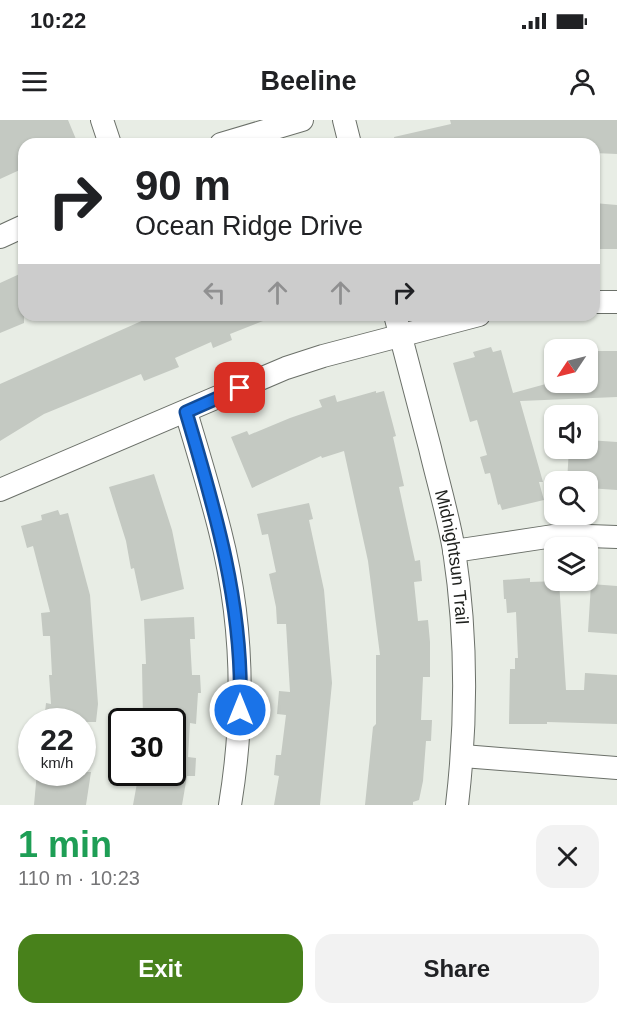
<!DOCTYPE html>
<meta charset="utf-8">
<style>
body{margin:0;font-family:Helvetica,sans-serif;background:#f2f2f2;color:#202124;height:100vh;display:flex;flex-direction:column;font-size:22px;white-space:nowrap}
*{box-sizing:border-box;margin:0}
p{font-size:20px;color:#757577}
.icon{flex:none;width:33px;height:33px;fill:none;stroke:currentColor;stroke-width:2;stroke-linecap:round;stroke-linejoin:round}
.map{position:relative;height:685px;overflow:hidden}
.details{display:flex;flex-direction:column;background:#fff;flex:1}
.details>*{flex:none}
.banner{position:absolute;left:18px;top:18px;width:582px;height:183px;border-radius:18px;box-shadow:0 2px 4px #0004;background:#fff;color:#202124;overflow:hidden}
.needle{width:39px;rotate:235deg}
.tools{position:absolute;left:544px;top:219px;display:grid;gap:12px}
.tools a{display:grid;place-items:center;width:54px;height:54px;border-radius:12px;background:#fff;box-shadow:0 2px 4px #0004;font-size:30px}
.speed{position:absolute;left:18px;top:588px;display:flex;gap:12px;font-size:30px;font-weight:700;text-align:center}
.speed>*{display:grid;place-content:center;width:78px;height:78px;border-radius:50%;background:#fff;box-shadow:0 2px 4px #0004;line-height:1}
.speed small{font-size:15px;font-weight:400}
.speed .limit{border:3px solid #111;border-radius:9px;background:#fff;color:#111}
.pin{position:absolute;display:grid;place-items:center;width:51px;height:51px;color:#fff;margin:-26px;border-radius:12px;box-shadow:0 3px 9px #0006}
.me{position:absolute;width:66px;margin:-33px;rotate:0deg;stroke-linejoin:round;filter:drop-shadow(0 0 4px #0008)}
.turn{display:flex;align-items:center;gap:21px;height:126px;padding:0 18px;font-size:27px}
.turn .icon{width:78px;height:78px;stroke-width:2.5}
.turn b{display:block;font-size:42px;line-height:51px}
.lanes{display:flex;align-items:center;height:57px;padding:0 18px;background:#0003;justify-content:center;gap:30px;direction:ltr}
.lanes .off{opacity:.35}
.round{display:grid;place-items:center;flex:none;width:63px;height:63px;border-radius:18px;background:#f2f2f2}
.summary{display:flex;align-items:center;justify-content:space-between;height:102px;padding:0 18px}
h1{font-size:36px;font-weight:600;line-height:45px;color:#1e9e55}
.action{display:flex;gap:12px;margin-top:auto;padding:12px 18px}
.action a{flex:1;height:69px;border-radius:18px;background:#48811b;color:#fff;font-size:24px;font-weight:600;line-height:69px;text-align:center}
.action a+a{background:#f2f2f2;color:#202124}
.status{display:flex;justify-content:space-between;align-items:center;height:42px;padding:0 30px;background:#fff;direction:ltr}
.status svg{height:16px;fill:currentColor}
header{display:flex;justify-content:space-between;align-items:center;height:78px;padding:0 18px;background:#fff;font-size:27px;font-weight:600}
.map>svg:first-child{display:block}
.building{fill:#c4c9c2}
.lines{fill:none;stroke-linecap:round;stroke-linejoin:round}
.street-casing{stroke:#6b7069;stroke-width:24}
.street{stroke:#fff;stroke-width:22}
.route-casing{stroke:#114b97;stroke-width:15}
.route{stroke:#1a73e8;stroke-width:10}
.labels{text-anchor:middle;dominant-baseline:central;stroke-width:6;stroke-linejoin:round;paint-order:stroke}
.street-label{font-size:18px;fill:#1e201d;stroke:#f5fbf3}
</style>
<div class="status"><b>10:22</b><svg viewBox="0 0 49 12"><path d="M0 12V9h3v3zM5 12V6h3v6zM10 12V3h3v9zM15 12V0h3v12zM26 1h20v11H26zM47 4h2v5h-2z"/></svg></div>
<header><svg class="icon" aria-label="menu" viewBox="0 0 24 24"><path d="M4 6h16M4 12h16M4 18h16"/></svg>Beeline<svg class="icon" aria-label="person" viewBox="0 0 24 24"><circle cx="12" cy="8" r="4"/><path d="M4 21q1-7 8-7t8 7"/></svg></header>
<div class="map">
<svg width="617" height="685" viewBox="0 0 617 685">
<rect width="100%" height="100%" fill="#e8ede5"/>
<g class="building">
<path d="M0 0H68L78 24H24V48L0 59Z"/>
<path d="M450 0H617V34L594 33V24H395L394 17 451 4Z"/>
<path d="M594 83 617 85V129H594Z"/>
<path d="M24 152V203L0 213V163Z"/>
<path d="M155 195 276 196 230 214 232 220 213 228 211 222 175 238 179 247 144 261 141 254 44 294 0 321V264Z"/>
<path d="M491 227 493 232 501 230 513 273 553 262H588V231H617V277L520 281 543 362H539L544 380 502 390 500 384 498 385 490 353 485 354 480 337 487 335 477 300 470 302 453 243 475 237 473 232Z"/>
<path d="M376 271V273L384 271 396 316 393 317 404 366 399 367 415 441 420 440 422 461 414 462 418 501 428 500 430 522V557H423L421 600H432L431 621H426L423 661 419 680 413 682V685H365L373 607 376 604V535H380L368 441 344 331 322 338 321 336 252 368 231 317 247 311 249 315 290 298 322 287 319 280 335 275 337 282Z"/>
<path d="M588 320 617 322V370L588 368V362H567L569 328H588Z"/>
<path d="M154 354 172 410 184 469 141 481 134 448 131 449 126 421 109 367Z"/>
<path d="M309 383 313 399 309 400 324 470 332 563 320 685H274L279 656 274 655 276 635H281L286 595 277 594 279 571 290 572 286 504H277L276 487 269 454 276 452 268 414 262 415 257 394Z"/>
<path d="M58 390 60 395 68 393 90 475 98 584 96 602H44L46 583 51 584 49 555H52L50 516H43L41 493 50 492 33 426 27 428 21 406 42 400 41 395Z"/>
<path d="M530 458V462L559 461 566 570H584L585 553 617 555V604L547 602V604H509L510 549H515V538H518L516 492 507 493 506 479H504L503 460Z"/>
<path d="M591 464 617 466V514L588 512Z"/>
<path d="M194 497 195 519H190L192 555H200L201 573H198L196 604 190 603 188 637 196 638 195 656H187L182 685H133L139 652H172V602H143L142 544H146L144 499Z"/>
<path d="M37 652H91L86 685H34Z"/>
</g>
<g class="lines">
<g class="street-casing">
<g id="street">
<path d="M102 0 110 24"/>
<path d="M344 0 350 24"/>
<path d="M221 24 302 0"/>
<path d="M0 117 24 106"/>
<path d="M594 182H617"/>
<path id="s1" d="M395 195C407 239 418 283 430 328 438 362 448 395 454 430 467 515 467 600 457 685"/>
<path d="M186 292C198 332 210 371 220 411 243 501 245 594 230 685"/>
<path d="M0 370 286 248 323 236 479 195"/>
<path d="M454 431 560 415 617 417"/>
<path d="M463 636 617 648"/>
</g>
</g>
<use href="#street" class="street"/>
</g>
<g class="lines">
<g class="route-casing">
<path id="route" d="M240 590C244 487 215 389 186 292L240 268"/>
</g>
<use href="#route" class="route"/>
</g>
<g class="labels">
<g class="street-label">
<text stroke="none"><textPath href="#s1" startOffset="249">Midnightsun Trail</textPath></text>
</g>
</g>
</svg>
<div class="tools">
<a><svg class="needle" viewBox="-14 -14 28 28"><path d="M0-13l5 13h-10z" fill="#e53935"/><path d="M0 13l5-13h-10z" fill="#757577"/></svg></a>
<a><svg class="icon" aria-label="sound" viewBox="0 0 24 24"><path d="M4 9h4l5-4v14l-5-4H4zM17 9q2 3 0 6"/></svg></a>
<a><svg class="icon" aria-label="search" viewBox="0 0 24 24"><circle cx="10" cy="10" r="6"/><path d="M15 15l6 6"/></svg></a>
<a><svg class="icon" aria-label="layers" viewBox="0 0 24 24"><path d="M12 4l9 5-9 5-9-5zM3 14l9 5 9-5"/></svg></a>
</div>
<div class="speed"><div>22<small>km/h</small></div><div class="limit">30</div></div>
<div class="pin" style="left:240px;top:268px;background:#d93025"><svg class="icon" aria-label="arrive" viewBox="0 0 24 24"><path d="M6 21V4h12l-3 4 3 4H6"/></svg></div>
<svg class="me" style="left:240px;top:590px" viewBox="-20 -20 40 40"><circle r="17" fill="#1a73e8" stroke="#fff" stroke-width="3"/><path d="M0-11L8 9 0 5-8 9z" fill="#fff"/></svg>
<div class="banner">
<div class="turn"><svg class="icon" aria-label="right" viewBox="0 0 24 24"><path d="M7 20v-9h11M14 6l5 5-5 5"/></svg><div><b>90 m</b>Ocean Ridge Drive</div></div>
<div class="lanes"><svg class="icon off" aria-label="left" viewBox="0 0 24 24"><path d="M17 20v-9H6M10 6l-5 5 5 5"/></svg><svg class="icon off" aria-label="ahead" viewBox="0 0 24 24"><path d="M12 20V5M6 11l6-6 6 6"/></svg><svg class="icon off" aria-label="ahead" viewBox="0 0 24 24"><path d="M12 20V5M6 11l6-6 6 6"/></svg><svg class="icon" aria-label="right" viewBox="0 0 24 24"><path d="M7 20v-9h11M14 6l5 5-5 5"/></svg></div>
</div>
</div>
<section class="details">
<div class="summary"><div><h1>1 min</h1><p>110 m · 10:23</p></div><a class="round"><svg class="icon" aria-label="close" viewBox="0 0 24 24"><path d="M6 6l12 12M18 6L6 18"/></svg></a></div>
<div class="action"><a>Exit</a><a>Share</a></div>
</section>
